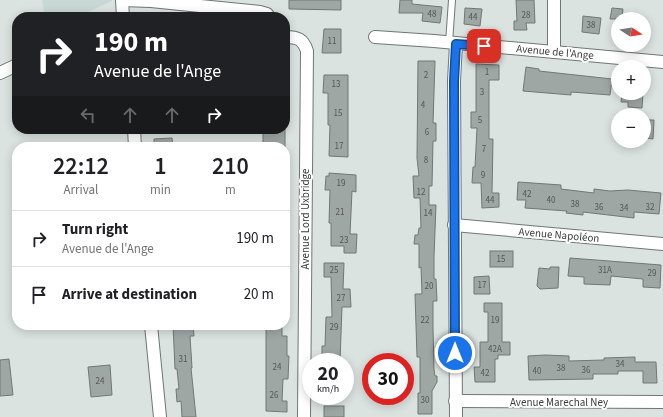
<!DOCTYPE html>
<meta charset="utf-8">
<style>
body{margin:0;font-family:"Source Sans 3",sans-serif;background:#f2f2f2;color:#202124;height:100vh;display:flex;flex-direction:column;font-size:15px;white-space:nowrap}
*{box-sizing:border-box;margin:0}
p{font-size:13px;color:#757577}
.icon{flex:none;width:22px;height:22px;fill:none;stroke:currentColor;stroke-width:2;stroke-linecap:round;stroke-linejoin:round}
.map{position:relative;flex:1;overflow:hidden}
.side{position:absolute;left:12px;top:142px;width:278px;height:188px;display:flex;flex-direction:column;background:#fff;border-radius:16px;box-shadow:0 2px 10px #0003}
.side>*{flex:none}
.top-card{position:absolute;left:12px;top:12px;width:278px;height:122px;border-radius:16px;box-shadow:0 2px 10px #0003;background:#202124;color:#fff;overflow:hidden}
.needle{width:26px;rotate:102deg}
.buttons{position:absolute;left:611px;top:12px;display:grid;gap:8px}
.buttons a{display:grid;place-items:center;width:40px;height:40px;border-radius:50%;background:#fff;box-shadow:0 2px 10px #0003;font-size:20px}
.speed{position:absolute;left:302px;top:353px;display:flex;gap:8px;font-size:20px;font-weight:700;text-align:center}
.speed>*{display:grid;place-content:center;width:52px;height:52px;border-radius:50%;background:#fff;box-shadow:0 2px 10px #0003;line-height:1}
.speed small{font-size:10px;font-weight:400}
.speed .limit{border:6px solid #d22;background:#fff;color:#111}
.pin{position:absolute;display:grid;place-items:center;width:34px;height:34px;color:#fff;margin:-17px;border-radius:8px;box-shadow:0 2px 6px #0006}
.me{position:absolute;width:44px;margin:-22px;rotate:0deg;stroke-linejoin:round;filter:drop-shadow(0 0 3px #0008)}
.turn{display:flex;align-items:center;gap:14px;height:84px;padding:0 16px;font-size:18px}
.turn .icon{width:52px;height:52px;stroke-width:2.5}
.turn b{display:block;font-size:28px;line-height:34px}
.lanes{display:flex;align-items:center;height:38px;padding:0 16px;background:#0003;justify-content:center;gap:20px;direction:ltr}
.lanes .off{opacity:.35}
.eta{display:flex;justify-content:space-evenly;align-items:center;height:68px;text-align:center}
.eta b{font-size:24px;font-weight:600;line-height:28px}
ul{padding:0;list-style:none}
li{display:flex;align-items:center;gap:12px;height:56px;padding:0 16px;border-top:1px solid #e0e0e0}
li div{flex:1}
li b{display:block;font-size:15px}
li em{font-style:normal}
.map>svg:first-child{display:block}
.built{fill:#c8d9d5}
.building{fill:#9fa7a5;stroke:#707876}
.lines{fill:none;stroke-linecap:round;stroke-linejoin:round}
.service-casing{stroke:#6f7775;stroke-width:8}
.minor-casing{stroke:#6f7775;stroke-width:14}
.service{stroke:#fff;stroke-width:6}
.minor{stroke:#fff;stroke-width:12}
.route-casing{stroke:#114b97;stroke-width:10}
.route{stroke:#1a73e8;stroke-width:7}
.labels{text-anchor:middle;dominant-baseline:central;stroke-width:4;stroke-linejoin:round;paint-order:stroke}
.number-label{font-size:9px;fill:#535857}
.street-label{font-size:11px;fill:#3a3e3d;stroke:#fff}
</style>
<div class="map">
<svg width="663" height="417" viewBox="0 0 663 417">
<rect width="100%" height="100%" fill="#dbe3e1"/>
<path class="built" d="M42 0H112V1L77 17H45Z"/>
<g class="building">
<path d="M289 0H341V10L289 9Z"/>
<path d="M400 0H412V4L442 7 440 23 422 21 423 13H399Z"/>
<path d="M516 0H534L535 23H526L527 30H514V21H517Z"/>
<path d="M465 8 482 9 480 26 464 24Z"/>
<path d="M612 8 623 9 622 19H610Z"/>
<path d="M583 16 601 18 599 34 582 32Z"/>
<path d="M324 29H341V53H322Z"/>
<path d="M418 61H435L433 123H436V141H433L432 186H429V205H436L434 257V279H436L437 301H433V328L434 369 435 376H437V382L432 391V414H418V393H420V357H417L415 294H422L421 267 419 268V244H414L415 235H418L419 228H421L420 198H414L413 176H419L417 158Z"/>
<path d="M476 64 499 65V80H489V139H493L492 193H499V207L482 208 481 183H472L473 167H475L477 128H471V112H476Z"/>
<path d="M526 67 539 69V71L612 79 610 95 571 92V95L523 91Z"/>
<path d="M324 75H348V157L329 156 330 125H328V93H323Z"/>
<path d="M622 93H643L642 108 628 107V102H621Z"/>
<path d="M644 120H654L653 139 644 138Z"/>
<rect x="263" y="129" width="22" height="18"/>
<path d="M172 138 173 147H154V139Z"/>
<path d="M329 173 356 175V192L352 191 350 234H357L356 253H344V246H331V223H329L330 190H325L326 176H329Z"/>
<path d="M518 182 561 185V189L594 193V189L610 191 628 190 661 193 659 214 634 212V218L583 212V215L566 213 567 211 525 208 526 200H517Z"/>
<rect x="490" y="251" width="23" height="16"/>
<path d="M570 258 661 265 660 288 643 287V279L611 276 610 285 584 284V277L568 276Z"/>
<path d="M324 263H344L343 289H350L351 307H342L340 362H325V356H322V346H325L326 317H332L331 277H324Z"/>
<path d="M550 267H559L558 288 540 289 537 286 539 268 550 269Z"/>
<path d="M489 276 490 294H474V277Z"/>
<path d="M484 303H502V342H510V355H498V359H495V382H475L474 367H480V342H488V312H484Z"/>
<path d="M173 325H193L194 336H190L192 368H191L196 417H182L181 401 177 402 176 389H179L177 369H175Z"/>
<path d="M266 325H282V336H287V356H289L288 379H283L282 401H287V412L266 411Z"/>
<path d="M545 355 569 356V361L604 360V358L635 357V362H656L657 383H643V371H618V374H593V379L529 380 528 356Z"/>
<path d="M9 359 13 395 0 396V360Z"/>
<path d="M110 365 112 395 91 397 88 367Z"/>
<rect x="324" y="406" width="20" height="11"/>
</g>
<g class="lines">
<g class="service-casing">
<path id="service" d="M449 43 452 0"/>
</g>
<g class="minor-casing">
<g id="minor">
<path d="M122 0 151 1 260 12 267 14 269 17"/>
<path d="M122 0 123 17"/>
<path d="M554 0V52"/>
<path d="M285 37C298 37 303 39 307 51L304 417"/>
<path d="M375 37 434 41 663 62"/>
<path d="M0 73 17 65"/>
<path d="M134 129 135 147"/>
<path d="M454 225 663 244"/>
<path d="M151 325 160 417"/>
<path d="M455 401 663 402"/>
<path d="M456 417 454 81 456 44"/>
</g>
</g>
<use href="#service" class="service"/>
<use href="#minor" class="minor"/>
</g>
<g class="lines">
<g class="route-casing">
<path id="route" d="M455 353 454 81 456 44 484 46"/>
</g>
<use href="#route" class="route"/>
</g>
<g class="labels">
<g class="number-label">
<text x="432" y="14">48</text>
<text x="526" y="15">28</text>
<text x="473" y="17">44</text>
<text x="591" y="25">38</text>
<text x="332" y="41">11</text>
<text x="487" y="72">1</text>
<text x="426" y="75">2</text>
<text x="336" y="84">13</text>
<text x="482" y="92">3</text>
<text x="423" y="105">4</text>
<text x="338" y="113">15</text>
<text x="480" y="120">5</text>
<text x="427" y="132">6</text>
<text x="339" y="146">17</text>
<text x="484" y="149">7</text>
<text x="426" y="160">8</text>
<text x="483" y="175">9</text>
<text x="341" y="183">19</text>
<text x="421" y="192">12</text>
<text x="527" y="194">42</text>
<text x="490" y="200">44</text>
<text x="551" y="200">40</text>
<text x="575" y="204">38</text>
<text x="599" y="207">36</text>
<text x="650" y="207">32</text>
<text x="624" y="208">34</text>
<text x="340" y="212">21</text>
<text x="428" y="213">14</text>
<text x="344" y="240">23</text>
<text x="501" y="259">15</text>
<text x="334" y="270">25</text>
<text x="605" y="270">31A</text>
<text x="652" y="273">29</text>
<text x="482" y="285">17</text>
<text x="429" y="286">20</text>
<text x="341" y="298">27</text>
<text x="425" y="320">22</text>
<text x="495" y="320">19</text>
<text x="334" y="327">29</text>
<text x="495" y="349">42A</text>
<text x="183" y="359">31</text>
<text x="620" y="364">34</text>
<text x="277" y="367">24</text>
<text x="561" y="368">38</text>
<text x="586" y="370">36</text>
<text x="537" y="371">40</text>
<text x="485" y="373">42</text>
<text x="100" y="381">24</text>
<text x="274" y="395">26</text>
<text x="425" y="400">30</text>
</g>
<g class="street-label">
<text transform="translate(555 52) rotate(5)">Avenue de l'Ange</text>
<text transform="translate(305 219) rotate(-90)">Avenue Lord Uxbridge</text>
<text transform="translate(559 235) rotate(5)">Avenue Napoléon</text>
<text x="559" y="402">Avenue Marechal Ney</text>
</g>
</g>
</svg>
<div class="buttons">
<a><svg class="needle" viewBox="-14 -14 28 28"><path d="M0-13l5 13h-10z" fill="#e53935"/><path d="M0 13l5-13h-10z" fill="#757577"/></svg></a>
<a>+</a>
<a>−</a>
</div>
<div class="speed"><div>20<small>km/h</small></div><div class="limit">30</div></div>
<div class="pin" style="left:484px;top:46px;background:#d93025"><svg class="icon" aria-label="arrive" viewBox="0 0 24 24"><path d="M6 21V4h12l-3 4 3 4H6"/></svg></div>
<svg class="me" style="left:455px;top:353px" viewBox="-20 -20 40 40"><circle r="17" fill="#1a73e8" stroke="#fff" stroke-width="3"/><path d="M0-11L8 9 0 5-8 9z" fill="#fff"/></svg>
<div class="top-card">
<div class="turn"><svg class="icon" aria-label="right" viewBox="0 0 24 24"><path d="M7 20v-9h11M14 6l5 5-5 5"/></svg><div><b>190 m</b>Avenue de l'Ange</div></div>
<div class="lanes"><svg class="icon off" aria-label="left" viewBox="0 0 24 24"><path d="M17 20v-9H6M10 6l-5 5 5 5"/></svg><svg class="icon off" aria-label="ahead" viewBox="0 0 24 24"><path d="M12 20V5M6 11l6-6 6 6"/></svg><svg class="icon off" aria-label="ahead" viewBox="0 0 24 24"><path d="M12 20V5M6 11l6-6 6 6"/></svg><svg class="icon" aria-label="right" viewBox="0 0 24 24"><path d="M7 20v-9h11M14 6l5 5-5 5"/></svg></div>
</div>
<section class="side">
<div class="eta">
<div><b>22:12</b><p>Arrival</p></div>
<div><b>1</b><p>min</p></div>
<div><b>210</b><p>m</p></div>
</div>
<ul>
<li><svg class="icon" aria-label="right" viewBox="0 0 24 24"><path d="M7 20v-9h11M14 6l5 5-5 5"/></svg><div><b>Turn right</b><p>Avenue de l'Ange</p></div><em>190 m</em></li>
<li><svg class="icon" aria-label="arrive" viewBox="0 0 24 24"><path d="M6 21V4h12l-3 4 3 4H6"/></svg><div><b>Arrive at destination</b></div><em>20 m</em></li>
</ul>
</section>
</div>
